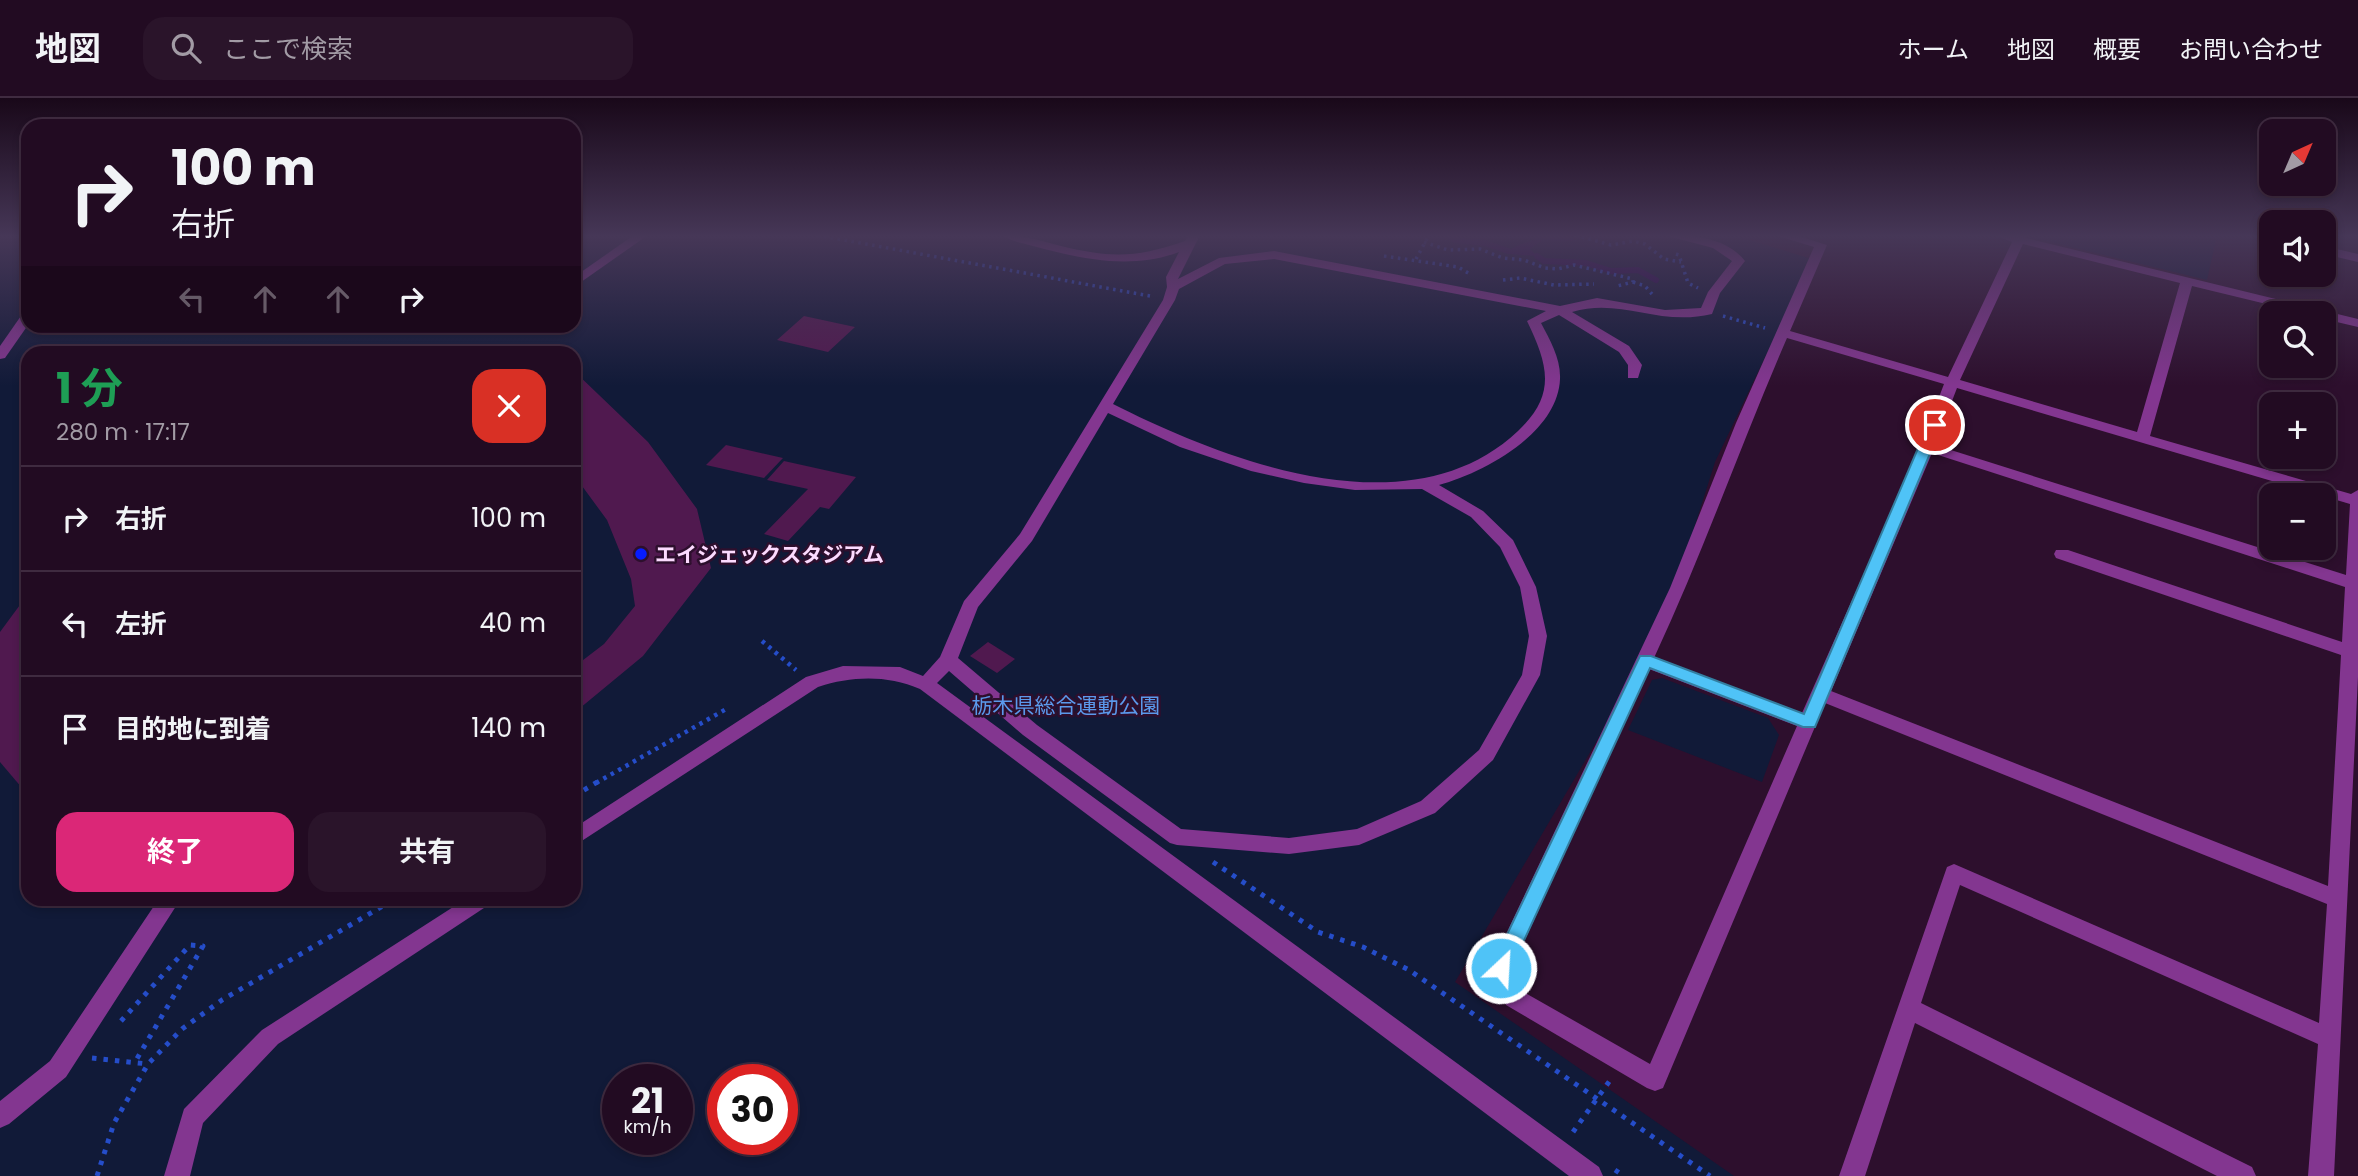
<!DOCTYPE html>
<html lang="ja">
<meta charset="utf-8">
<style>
body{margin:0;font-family:Poppins,"Noto Sans JP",sans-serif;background:#2a142a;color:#f1f3f6;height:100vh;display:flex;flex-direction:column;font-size:26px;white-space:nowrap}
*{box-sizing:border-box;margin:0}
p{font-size:23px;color:#a29ba5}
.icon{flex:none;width:38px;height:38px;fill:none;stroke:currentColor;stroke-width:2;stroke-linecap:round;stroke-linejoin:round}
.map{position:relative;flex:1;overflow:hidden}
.sheet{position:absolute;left:21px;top:248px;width:560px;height:560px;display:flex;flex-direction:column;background:#220b22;border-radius:21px;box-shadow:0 4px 10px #0003,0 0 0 2px #3f2b40}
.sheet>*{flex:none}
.top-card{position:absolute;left:21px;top:21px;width:560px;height:214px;border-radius:21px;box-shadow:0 4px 10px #0003,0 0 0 2px #3f2b40;background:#220b22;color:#f1f3f6;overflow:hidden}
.needle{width:46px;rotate:44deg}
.controls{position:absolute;left:2259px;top:21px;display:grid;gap:14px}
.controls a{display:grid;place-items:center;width:77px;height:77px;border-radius:14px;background:#220b22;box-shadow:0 4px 10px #0003,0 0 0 2px #3f2b40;font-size:35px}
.speed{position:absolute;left:602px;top:966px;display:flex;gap:14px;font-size:35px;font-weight:700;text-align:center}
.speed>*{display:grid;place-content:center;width:91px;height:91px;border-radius:50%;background:#220b22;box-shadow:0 4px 10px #0003,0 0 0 2px #3f2b40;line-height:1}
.speed small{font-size:18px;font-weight:400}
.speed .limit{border:10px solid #d22;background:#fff;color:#111}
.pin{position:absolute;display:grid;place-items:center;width:60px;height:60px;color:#fff;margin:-30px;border:4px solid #fff;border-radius:50%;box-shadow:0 2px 7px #0007}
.me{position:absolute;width:77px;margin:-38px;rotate:25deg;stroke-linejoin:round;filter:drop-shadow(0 0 5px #0008)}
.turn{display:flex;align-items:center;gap:24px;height:147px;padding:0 35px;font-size:32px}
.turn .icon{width:91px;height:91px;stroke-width:2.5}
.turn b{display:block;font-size:49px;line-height:60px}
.lanes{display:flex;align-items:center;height:66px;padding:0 35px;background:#0003;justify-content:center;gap:35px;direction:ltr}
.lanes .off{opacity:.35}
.round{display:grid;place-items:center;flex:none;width:74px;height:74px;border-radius:21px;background:#2a142a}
.overview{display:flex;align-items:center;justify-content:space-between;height:119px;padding:0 35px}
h1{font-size:42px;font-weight:700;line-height:52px;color:#1e9e55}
.cta{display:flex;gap:14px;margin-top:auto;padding:14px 35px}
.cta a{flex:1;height:80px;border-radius:21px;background:#db2777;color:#fff;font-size:28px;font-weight:700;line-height:80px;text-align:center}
.cta a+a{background:#2a142a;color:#f1f3f6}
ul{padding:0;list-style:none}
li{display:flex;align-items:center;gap:21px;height:105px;padding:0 35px;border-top:2px solid #3f2b40}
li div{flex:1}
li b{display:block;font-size:26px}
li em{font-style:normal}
header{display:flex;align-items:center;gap:42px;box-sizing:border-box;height:98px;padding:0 35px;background:#220b22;border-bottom:2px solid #3f2b40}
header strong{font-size:33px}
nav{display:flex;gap:38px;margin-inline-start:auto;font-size:24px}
.search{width:490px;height:63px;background:#2a142a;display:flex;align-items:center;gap:18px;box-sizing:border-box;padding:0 24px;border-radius:21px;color:#a29ba5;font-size:26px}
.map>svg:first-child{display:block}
.green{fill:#111a38;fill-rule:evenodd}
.water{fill:#27064f}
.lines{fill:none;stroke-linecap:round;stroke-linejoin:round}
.stream{stroke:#27064f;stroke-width:6}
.building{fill:#50194f}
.path-far2{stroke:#254dc9;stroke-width:3.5;stroke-dasharray:2.5 4.5;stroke-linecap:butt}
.path-far1{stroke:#254dc9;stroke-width:4.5;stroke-dasharray:3.5 5;stroke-linecap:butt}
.path{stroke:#254dc9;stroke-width:5;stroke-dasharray:4.5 7;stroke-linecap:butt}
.minor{fill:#833690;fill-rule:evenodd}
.route{fill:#4fc3f7;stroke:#337fa1;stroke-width:2}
.poi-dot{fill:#071cff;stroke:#2d0f2d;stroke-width:2.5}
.labels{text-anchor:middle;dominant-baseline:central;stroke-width:5;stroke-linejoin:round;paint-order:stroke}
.poi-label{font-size:21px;font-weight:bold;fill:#fcdbff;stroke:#2d0f2d;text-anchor:start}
.park-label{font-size:21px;fill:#5b99eb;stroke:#2d0f2d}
</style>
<header>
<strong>地図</strong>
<div class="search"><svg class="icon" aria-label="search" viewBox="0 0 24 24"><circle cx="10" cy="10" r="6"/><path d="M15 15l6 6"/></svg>ここで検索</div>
<nav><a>ホーム</a><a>地図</a><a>概要</a><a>お問い合わせ</a></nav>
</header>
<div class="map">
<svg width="2358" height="1078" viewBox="0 0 2358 1078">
<rect width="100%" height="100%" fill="#2d0f2d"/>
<g class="green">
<path d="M0 137H28V228H574V137H1733L1812 161 1715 364 1662 532 1455 884 1734 1078H0ZM28 256H574V802H28ZM618 982H677V1041H618ZM723 982H782V1041H723Z"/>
<path d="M2035 137H2217L2207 182 2034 140Z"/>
<path d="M1662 580 1768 620 1779 637 1762 684 1628 632 1652 582Z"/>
</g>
<path class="water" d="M1533 137H1569L1575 143 1543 142 1530 151 1537 158 1510 156 1508 153C1517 147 1527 144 1536 141Z"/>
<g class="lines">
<g class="stream">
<path d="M1448 137 1456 142 1485 145 1508 153"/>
<path d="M1537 158 1544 163 1586 165 1611 173 1638 172 1656 182"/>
</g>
</g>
<g class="building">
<path d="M804 218 855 229 828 254 777 242Z"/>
<path d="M574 273 648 344 697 411 711 470 643 558 574 615V569L604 546 635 508 631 481 607 422 574 377Z"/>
<path d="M726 347 783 360 764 380 706 367Z"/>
<path d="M784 363 856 379 829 411 820 409 788 443 764 436 808 391 767 382Z"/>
<path d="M28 496V697L0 664V534Z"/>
<path d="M988 544 1015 561 997 575 970 558Z"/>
</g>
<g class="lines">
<g class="path-far2">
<path d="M817 137 1150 198"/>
<path d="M1575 137 1611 147 1633 143 1645 146 1664 161 1681 164"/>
<path d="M1424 144 1448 152 1480 151 1503 160 1524 162 1545 170 1558 171 1574 167 1633 181V184L1617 188"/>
<path d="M1676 156 1679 157 1688 185 1698 190"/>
<path d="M1384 158 1458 169 1470 176"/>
<path d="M1416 161 1429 137"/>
<path d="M1503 182 1520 180 1554 187 1594 186"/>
<path d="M1633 184 1645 188 1652 196"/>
<path d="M1723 218 1765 230"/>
</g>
<g class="path-far1">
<path d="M762 543 796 572"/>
<path d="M596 685 728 610"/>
</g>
<g class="path">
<path d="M574 698 599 683"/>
<path d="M1213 764 1318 834 1363 849 1409 872 1710 1078"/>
<path d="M121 923 190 847 203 848 135 964"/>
<path d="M92 960 148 966"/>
<path d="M1573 1034 1611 981"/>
<path d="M1615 1072 1624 1078"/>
<path d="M97 1078 114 1025 148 966 182 931 222 902 393 802"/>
</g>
<g class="minor">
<path d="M634 137H648L574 189V179Z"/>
<path d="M1002 137C1023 137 1041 143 1061 148 1111 160 1136 160 1185 143L1188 137H1200L1178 181 1219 160 1274 153 1560 208 1597 200 1665 212 1701 210 1708 194 1732 163 1713 150 1664 137C1693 137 1726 139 1745 163L1720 195 1712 216C1658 229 1621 199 1572 214L1629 248 1642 267 1638 280H1628V267L1619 254 1559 217 1541 225C1550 242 1561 261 1560 281 1558 335 1484 375 1439 387L1483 413 1513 442 1536 489 1547 538 1540 577 1493 662 1435 715 1359 747 1289 756 1177 747 1170 745 1023 637 949 573 937 585 1599 1069 1603 1078H1569L920 591C887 577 852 578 818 589L574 748V730L806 579 843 568 900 569 923 578 940 559 964 503 1020 436 1163 202 1167 189 1166 179 1179 154C1131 172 1081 161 1033 148 1023 145 1010 143 1002 137ZM1274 161 1546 213 1527 223C1548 267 1557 296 1518 333 1410 435 1226 363 1113 306L1175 202 1179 191 1225 166ZM1108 315 1180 349 1251 373 1304 385 1355 392 1422 391 1471 419 1500 449 1520 489 1529 538 1522 577 1479 652 1421 703 1357 731 1289 740 1181 731 1037 627 958 560 978 509 1032 443Z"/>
<path d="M1775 137H1795L1827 147 1790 233 1948 279 2012 144 1994 137H2027L2026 140 2358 221V229L2324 221V215H2304L2192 188 2150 338 2351 396 2358 392V579L2334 1078H2308L2318 946 1960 787 1921 905 2252 1069 2256 1078H2217L1915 925 1865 1078H1839L1947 769 1954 766 1961 769 2319 925 2327 806 1825 605 1663 990 1655 993 1647 990 1506 907 1490 870 1670 490 1736 325 1814 149ZM2023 146 2180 185 2137 334 1960 282ZM1787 240 1944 286 1920 349 1802 615 1654 560C1703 455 1741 346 1787 240ZM1957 290 2350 406 2346 477 1935 347ZM1932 355 2345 489 2342 544 2068 452H2056L2054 456 2056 460 2341 557 2328 788 1831 593ZM1649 571 1797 628 1650 966 1522 893 1512 870Z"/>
<path d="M2253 137H2272V143L2255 140Z"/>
<path d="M2324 148 2358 156V164L2324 156Z"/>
<path d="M28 214V227L5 260 0 261V248L23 215Z"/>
<path d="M158 802H180L66 979 9 1026 0 1030V1003L50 963Z"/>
<path d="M464 802H491L487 808 278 946 203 1025 190 1078H164L184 1011 262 932Z"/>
</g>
</g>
<linearGradient id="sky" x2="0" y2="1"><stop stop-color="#190819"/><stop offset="0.48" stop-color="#463757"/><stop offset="1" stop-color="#463757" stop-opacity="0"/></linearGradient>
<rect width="2358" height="288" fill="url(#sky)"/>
<path class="route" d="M1935 323 1942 327 1815 629H1803L1650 570 1508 877 1501 879 1494 877 1491 870 1640 558H1651L1804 616 1928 327Z"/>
<circle class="poi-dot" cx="641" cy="456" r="7"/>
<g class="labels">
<g class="poi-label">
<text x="655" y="456">エイジェックスタジアム</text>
</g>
<g class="park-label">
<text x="1066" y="607">栃木県総合運動公園</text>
</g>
</g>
</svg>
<div class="controls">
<a><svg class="needle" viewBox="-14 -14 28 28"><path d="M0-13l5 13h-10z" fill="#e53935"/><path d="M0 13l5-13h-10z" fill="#a29ba5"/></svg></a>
<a><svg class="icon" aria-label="sound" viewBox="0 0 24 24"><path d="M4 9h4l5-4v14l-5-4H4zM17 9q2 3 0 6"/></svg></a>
<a><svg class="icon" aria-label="search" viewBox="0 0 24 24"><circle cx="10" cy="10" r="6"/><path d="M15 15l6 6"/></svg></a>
<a>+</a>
<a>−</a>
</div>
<div class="speed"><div>21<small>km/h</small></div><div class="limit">30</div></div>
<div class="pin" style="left:1935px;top:327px;background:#d93025"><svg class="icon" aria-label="arrive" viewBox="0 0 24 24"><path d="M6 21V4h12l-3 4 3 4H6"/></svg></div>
<svg class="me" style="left:1501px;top:870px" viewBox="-20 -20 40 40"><circle r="17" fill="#4fc3f7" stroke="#fff" stroke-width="3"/><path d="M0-11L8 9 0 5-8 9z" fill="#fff"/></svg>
<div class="top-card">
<div class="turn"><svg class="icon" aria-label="right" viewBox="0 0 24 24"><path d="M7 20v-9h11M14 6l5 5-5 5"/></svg><div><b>100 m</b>右折</div></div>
<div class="lanes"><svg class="icon off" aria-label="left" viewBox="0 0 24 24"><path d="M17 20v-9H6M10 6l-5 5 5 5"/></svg><svg class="icon off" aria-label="ahead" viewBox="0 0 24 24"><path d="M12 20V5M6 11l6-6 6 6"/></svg><svg class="icon off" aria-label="ahead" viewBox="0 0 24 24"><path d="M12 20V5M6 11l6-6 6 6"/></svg><svg class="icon" aria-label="right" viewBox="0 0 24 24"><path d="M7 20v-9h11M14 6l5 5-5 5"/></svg></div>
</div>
<section class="sheet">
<div class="overview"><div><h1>1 分</h1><p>280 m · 17:17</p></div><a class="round" style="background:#d93025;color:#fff"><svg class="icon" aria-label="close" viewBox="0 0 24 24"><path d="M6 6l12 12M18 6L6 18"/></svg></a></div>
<ul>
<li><svg class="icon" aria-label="right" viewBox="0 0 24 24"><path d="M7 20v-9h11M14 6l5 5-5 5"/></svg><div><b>右折</b></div><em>100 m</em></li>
<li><svg class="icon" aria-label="left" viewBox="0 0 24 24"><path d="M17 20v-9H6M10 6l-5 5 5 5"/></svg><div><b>左折</b></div><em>40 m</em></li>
<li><svg class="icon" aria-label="arrive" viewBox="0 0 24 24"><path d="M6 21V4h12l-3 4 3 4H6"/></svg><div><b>目的地に到着</b></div><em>140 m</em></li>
</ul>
<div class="cta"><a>終了</a><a>共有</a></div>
</section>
</div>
